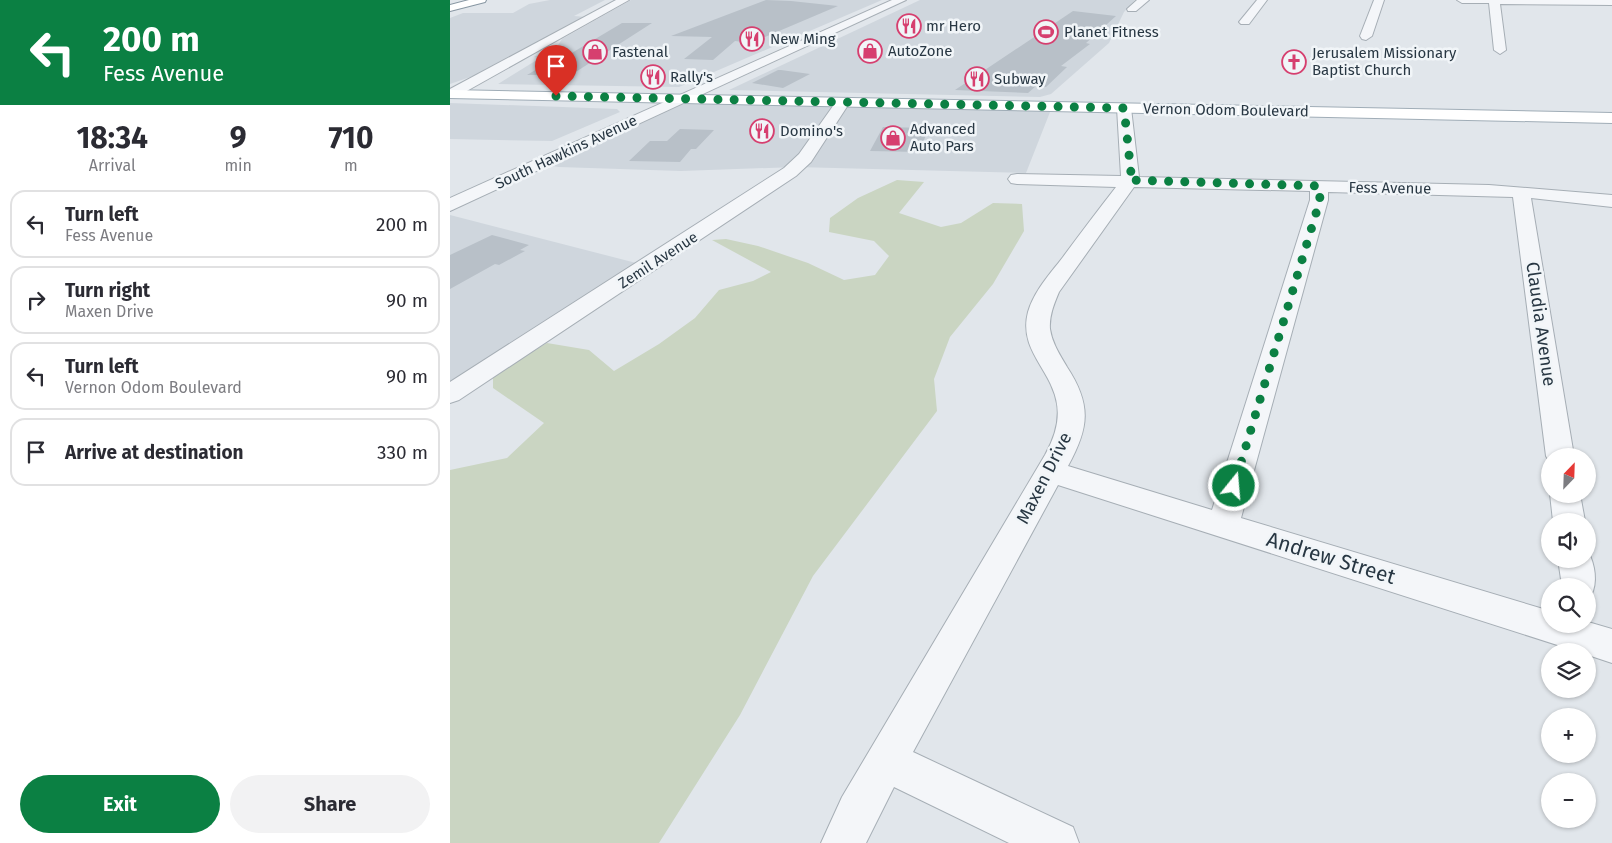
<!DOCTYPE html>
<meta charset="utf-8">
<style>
body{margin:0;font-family:"Fira Sans",sans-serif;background:#f2f2f3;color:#2b2b33;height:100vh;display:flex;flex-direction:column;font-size:19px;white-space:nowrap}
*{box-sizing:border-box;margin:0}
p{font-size:16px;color:#7c7c81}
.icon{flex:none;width:28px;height:28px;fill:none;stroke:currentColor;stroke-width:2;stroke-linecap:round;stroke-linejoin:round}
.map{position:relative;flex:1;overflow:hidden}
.drawer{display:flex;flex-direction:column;background:#fff;width:450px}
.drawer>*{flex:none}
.hud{background:#0b8043;color:#fff;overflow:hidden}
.needle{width:32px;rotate:23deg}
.buttons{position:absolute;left:1091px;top:448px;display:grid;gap:10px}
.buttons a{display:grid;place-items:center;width:55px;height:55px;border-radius:50%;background:#fff;box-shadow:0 1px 4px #0004;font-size:25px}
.pin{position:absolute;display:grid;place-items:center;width:42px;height:42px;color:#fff;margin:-51px -21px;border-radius:50% 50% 50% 0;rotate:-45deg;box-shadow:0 0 5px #0007}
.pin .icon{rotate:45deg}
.me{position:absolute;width:55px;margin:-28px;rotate:17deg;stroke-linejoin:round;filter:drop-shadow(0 0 4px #0008)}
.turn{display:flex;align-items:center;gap:18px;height:105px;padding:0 20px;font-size:22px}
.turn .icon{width:65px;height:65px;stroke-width:2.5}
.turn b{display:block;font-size:35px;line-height:42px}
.eta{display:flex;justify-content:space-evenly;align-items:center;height:85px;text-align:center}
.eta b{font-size:30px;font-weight:700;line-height:35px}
.action{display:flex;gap:10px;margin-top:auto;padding:10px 20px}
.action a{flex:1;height:58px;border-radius:30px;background:#0b8043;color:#fff;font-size:20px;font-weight:700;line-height:58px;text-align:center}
.action a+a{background:#f2f2f3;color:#2b2b33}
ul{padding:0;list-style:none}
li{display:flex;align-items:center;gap:15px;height:68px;margin:0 10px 8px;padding:0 10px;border:2px solid #e1e1e2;border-radius:15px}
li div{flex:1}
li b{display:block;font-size:19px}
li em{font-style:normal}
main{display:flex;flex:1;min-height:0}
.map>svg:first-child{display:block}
.built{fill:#cfd6dd}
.green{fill:#cad5c2}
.building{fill:#b8c0c8}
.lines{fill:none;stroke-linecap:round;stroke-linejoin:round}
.minor-casing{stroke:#a6aeb5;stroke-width:2}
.major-casing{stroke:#a0adb7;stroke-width:2}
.highway-casing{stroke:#8796a2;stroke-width:2}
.minor{fill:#f4f6f9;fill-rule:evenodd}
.major{fill:#fff;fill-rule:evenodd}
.highway{fill:#fff;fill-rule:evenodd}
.route{stroke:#0b8043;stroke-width:9;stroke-dasharray:0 16.2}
.labels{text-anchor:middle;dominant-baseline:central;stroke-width:5;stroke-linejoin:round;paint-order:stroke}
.far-poi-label{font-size:15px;fill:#283743;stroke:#f1f5f8;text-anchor:start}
.far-street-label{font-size:15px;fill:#283743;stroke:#f1f5f8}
.street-label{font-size:18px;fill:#283743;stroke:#f1f5f8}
.near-street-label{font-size:21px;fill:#283743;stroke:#f1f5f8}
</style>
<main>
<section class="drawer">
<div class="hud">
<div class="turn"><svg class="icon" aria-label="left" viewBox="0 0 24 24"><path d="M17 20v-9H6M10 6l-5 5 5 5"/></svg><div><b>200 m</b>Fess Avenue</div></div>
</div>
<div class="eta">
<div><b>18:34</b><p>Arrival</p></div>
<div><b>9</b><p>min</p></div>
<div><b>710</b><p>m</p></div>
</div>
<ul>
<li><svg class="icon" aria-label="left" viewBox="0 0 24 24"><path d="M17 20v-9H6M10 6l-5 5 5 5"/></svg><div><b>Turn left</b><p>Fess Avenue</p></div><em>200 m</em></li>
<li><svg class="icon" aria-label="right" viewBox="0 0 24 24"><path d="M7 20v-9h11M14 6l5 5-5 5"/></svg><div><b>Turn right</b><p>Maxen Drive</p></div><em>90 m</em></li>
<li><svg class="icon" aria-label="left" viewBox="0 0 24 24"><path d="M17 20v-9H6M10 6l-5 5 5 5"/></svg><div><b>Turn left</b><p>Vernon Odom Boulevard</p></div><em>90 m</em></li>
<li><svg class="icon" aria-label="arrive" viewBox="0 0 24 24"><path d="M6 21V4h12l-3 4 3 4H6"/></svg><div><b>Arrive at destination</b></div><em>330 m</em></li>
</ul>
<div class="action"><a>Exit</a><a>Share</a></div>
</section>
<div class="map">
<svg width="1162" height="843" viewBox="0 0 1162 843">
<rect width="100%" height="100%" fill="#e1e6eb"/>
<g class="built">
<path d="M100 0H155L124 16 136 17 23 76 0 84V18L13 13H63L79 4Z"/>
<path d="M181 0H432L229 87 48 84 90 58 84 57 108 45 112 39Z"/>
<path d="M470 0H685L674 12 659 43 601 94 590 97 279 90Z"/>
<path d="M232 99 602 107 576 173 346 167 231 171 109 167 90 164Z"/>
<path d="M0 103 167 109 170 112 102 141 0 139Z"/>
<path d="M0 215 190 264 0 387Z"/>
</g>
<path class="green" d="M447 180 474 182 449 213 491 227 511 223 543 203 572 204 574 231 543 284 500 337 484 379 487 411 363 576 290 715 209 843H0V470L57 458 94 423 43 388V375L97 343 139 350 164 371 209 344 245 318 269 290 303 281 321 272 262 240 276 239 308 246 358 263 394 280 425 275 439 256 424 241 379 232 380 218 408 198Z"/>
<g class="building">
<path d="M316 0 341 1 388 6 301 43 285 41 263 60 234 59 262 37 221 36Z"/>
<path d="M623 11 666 16 636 43 640 44 611 66 617 67 596 87 586 86 578 93 505 90Z"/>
<path d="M172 23H202L121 75H77L107 57H115Z"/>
<path d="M328 70H331L360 74 333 88 302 83Z"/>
<path d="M433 127 479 128 469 152 420 151Z"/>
<path d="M230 129 264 130 246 149H241L230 162 179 161 200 141H217Z"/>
<path d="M42 235 79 245 70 250 75 251 49 265 45 264 0 289V255Z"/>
</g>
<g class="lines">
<g class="minor-casing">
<g id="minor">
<path d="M166 0H179L6 97 0 98V89Z"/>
<path d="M442 0H456L0 211V198Z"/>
<path d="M687 0H699L686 11H678L677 9Z"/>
<path d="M807 0H817L799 24H791L789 22Z"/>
<path d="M924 0H934L922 36 916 40 912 39 910 36Z"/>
<path d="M1007 0H1162V5L1050 4 1056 50 1050 54 1044 50 1039 3H1012Z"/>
<path d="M393 98 398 99 400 102 361 162 346 176 9 400 0 403V382L334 168 349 154 388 99Z"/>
<path d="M674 104 679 105 681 108 689 177 1039 185 1162 195V207L1081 198 1124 456H1100V463L1096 456 1063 197 878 192V200L791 518 1100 611V624H1138V622L1162 629V663L1138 655V651H1126L608 485 463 752 623 827 629 843H559L444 787 416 843H371L392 797 595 455C636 382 564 366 578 312 584 291 600 274 613 257 630 234 648 210 666 187L567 184 561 183 558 179 561 175 567 174 671 176 667 108 669 105ZM684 187 860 191V200L762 510 618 466C639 428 642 405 617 367 610 355 602 343 600 329 599 316 604 304 609 292Z"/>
<path d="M1100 494H1130L1135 521H1103Z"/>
<path d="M1138 551C1145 565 1148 582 1141 596L1138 597V586H1112L1108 559H1138Z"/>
</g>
</g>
<g class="major-casing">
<path id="major" d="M0 90 1162 113V123L0 98Z"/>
</g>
<g class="highway-casing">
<path id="highway" d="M19 0H36L35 2 0 11V5Z"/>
</g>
<use href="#minor" class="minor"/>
<use href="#major" class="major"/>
<use href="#highway" class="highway"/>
</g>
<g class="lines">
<path class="route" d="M106 96 674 108 681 173 679 180 869 186 870 200 784 486"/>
</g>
<defs>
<g id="restaurant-ring" transform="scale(1.25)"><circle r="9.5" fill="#f1f5f8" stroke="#d63f6f" stroke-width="1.5"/><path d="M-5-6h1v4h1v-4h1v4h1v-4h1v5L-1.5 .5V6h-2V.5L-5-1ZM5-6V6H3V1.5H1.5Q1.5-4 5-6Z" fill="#d63f6f"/></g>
<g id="stadium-ring" transform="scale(1.25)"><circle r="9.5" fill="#f1f5f8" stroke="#d63f6f" stroke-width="1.5"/><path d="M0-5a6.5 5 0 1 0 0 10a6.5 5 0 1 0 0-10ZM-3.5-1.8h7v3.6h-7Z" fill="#d63f6f"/></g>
<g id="shop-ring" transform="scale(1.25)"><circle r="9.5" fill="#f1f5f8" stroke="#d63f6f" stroke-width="1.5"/><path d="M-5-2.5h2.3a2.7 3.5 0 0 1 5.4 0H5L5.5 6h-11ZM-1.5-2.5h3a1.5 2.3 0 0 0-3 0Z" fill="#d63f6f"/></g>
<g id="church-ring" transform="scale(1.25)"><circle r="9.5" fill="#f1f5f8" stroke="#d63f6f" stroke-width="1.5"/><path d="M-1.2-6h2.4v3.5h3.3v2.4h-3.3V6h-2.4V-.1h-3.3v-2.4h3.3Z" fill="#d63f6f"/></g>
</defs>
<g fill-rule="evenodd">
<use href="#restaurant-ring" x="459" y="26"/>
<use href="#stadium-ring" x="596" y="32"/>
<use href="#restaurant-ring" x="302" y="39"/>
<use href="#shop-ring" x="420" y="51"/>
<use href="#shop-ring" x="145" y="52"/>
<use href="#church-ring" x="844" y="62"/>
<use href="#restaurant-ring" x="203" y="77"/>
<use href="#restaurant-ring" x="527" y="79"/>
<use href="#restaurant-ring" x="312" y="131"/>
<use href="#shop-ring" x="443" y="138"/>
</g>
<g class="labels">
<g class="far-poi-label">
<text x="476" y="26">mr Hero</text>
<text x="614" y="32">Planet Fitness</text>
<text x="320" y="39">New Ming</text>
<text x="438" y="51">AutoZone</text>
<text x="162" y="52">Fastenal</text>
<text x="862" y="53">Jerusalem Missionary<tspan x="862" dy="17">Baptist Church</tspan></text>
<text x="220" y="77">Rally's</text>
<text x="544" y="79">Subway</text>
<text x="460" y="129">Advanced<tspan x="460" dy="17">Auto Pars</tspan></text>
<text x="330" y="131">Domino's</text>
</g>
<g class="far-street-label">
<text transform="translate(776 110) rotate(1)">Vernon Odom Boulevard</text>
<text transform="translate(116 152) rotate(-25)">South Hawkins Avenue</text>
<text transform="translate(940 188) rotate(1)">Fess Avenue</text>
<text transform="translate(208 260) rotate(-33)">Zemil Avenue</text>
</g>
<g class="street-label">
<text transform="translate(1091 324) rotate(82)">Claudia Avenue</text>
<text transform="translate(594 478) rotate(-63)">Maxen Drive</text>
</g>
<g class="near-street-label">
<text transform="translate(881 558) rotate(17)">Andrew Street</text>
</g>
</g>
</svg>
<div class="buttons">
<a><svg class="needle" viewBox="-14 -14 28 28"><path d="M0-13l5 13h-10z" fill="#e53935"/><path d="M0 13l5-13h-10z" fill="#7c7c81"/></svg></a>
<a><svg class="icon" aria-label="sound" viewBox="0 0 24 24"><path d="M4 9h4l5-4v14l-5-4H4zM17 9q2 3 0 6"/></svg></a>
<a><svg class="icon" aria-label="search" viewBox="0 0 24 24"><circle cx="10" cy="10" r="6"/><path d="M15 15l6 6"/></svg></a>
<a><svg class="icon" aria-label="layers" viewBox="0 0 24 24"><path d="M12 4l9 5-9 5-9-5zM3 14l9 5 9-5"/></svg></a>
<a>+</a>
<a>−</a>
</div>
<div class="pin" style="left:106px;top:96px;background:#d93025"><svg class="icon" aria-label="arrive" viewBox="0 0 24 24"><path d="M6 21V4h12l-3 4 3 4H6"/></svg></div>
<svg class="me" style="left:784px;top:486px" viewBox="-20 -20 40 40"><circle r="17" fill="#0b8043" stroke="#fff" stroke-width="3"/><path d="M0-11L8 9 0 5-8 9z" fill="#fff"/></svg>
</div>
</main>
